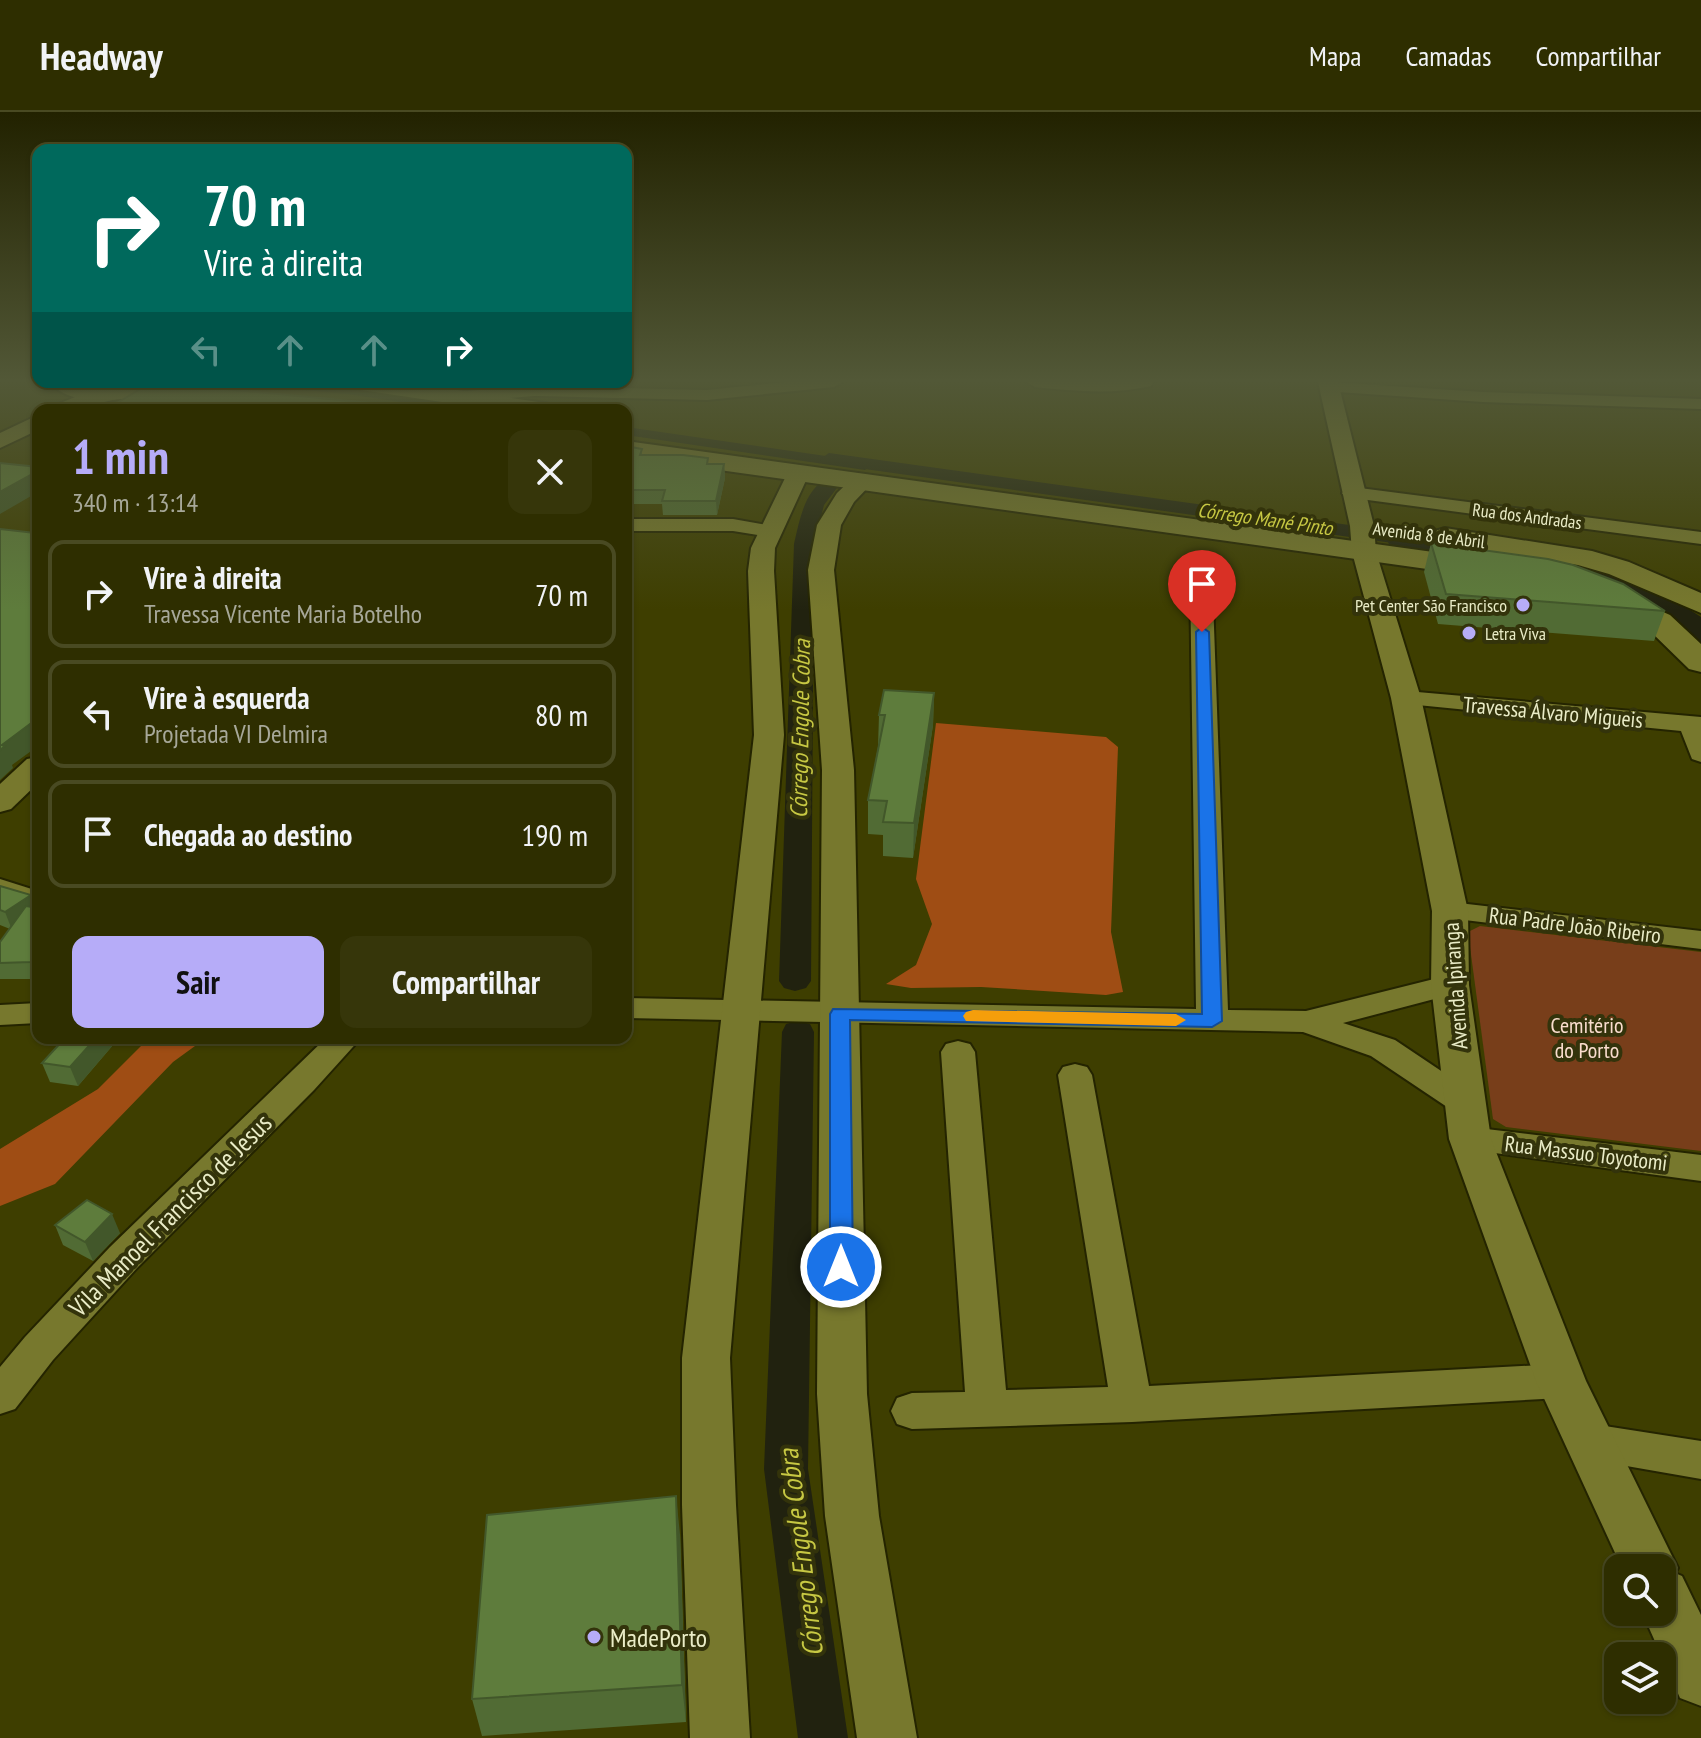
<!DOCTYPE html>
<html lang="pt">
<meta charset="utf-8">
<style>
body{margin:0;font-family:"PT Sans Narrow",sans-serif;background:#36360a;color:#f1f3f6;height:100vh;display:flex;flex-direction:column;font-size:30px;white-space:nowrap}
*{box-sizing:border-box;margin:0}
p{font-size:26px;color:#a7a899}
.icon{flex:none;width:44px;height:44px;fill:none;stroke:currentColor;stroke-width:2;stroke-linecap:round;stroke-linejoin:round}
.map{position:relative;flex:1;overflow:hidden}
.drawer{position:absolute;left:32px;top:292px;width:600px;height:640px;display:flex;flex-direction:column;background:#2e2e00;border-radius:16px;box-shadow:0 2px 6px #0004,0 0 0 2px #494a22}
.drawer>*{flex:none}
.top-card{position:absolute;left:32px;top:32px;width:600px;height:244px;border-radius:16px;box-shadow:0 2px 6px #0004,0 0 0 2px #494a22;background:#00695c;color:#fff;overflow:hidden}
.tools{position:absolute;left:1604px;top:1442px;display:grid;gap:16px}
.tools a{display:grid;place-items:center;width:72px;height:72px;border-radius:16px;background:#2e2e00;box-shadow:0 2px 6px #0004,0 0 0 2px #494a22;font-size:40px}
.pin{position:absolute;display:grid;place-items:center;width:68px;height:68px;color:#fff;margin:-82px -34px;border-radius:50% 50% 50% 0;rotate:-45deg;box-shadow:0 0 8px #0007}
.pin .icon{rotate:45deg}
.me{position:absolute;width:88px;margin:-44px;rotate:0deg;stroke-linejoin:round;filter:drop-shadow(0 0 6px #0008)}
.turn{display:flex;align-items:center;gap:28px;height:168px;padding:0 40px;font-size:36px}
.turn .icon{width:104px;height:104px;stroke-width:2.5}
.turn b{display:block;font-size:56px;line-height:68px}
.lanes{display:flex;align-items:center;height:76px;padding:0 40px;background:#0003;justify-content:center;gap:40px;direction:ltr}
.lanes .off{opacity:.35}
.round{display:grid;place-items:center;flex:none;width:84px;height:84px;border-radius:16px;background:#36360a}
.summary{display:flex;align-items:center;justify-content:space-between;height:136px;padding:0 40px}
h1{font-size:48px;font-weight:700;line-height:60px;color:#b6acf8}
.action{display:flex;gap:16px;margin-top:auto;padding:16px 40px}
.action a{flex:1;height:92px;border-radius:16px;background:#b6acf8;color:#111;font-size:32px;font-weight:700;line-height:92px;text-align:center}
.action a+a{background:#36360a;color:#f1f3f6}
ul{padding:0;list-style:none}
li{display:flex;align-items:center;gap:24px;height:108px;margin:0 16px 12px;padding:0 24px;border:4px solid #494a22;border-radius:16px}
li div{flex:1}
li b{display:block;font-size:30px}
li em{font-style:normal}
header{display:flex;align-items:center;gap:48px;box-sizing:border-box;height:112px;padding:0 40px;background:#2e2e00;border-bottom:2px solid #494a22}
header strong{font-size:38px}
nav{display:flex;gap:44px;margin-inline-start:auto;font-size:28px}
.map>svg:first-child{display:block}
.green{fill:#783e1a}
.forest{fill:#9f4d14}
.water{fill:#21220f}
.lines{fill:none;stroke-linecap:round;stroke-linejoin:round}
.canal{fill:#21220f;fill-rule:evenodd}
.minor-casing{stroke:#242400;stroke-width:4}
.tertiary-casing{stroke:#242400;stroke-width:4}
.secondary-casing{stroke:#242400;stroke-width:4}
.minor{fill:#77782d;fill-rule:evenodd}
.tertiary{fill:#77782d;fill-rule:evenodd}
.secondary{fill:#77782d;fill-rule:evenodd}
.wall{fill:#516b34}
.shaded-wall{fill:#42572a}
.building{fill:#5e7c3c;stroke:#42572a;stroke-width:2}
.route{fill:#1a73e8;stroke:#114b97;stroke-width:2}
.slow{fill:#f59e0b}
.poi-dot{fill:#b6acf8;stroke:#33330b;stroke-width:3}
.labels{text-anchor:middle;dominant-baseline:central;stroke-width:8;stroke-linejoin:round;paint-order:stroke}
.far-street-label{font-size:18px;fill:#eaecc7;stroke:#33330b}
.far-poi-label{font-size:18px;fill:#eaecc7;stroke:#33330b;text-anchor:end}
.far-water-label{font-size:20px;font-style:italic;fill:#c7c843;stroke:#33330b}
.street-label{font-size:22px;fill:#eaecc7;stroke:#33330b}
.park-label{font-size:22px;fill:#faddce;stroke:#33330b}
.water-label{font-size:24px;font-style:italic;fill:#c7c843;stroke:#33330b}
.near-street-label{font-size:26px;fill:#eaecc7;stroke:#33330b}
.near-poi-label{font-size:26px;fill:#eaecc7;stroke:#33330b;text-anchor:start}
.near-water-label{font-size:28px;font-style:italic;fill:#c7c843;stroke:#33330b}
</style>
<header>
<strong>Headway</strong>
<nav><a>Mapa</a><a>Camadas</a><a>Compartilhar</a></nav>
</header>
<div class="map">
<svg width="1701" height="1626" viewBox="0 0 1701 1626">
<rect width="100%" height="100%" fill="#3e3e00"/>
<path class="green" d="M1480 814 1701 840V1039L1506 1015 1493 1007 1468 820Z"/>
<g class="forest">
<path d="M936 611 1106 625 1118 635 1111 820 1123 880 1106 883 981 875 911 876 886 872 916 853 932 812 916 767Z"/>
<path d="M149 926H206L173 950 55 1072 0 1094V1037L98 977Z"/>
</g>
<g class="water">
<path d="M219 270H301L504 298H454L347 282Z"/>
<path d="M626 315 874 351 865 358 626 323Z"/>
<path d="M1390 423C1416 423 1443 430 1469 434 1550 445 1633 458 1701 505V539L1396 436 1389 433 1387 426Z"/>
</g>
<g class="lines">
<g class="canal">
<path d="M829 341 1428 424 1438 430 1428 436 822 351 820 347Z"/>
<path d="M830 366 840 372 824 393 814 432 811 869 806 876 795 879 784 876 779 869 794 432C799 411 805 373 830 366Z"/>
<path d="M798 909 810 912 814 920 808 1357 848 1626H798L764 1357 782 920 786 912Z"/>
</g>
<g class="minor-casing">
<g id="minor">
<path d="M421 270H439L427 283 421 284 413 279Z"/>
<path d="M786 270H842L834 275 707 288 535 284 454 290 446 285 454 280 535 274 707 278Z"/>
<path d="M1027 270H1153L1151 274C1112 283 1074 279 1035 275Z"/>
<path d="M1330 270 1483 280 1701 287V297L1483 290 1324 279 1322 275Z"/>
<path d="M1352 375 1701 420V432L1345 385 1342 381Z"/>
<path d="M626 407H733L778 415 781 419 771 425 733 419H626Z"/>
<path d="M1201 454 1212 460 1228 898 1306 899 1450 863 1461 866 1466 873 1461 880 1343 911 1395 928 1477 983 1482 991 1477 999 1465 1003 1453 999 1371 944 1303 920 626 906V886L1196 897 1190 460Z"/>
<path d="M1406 579 1701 605V650L1692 647 1681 619 1397 591 1394 586 1397 581Z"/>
<path d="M0 767 38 779V798L0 786Z"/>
<path d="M1450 790 1701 819V837L1440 805 1435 799 1440 793Z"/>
<path d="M38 891V911L0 913V893Z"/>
<path d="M326 926H361L314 978 137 1156 53 1248 15 1297 0 1302V1255L25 1225 110 1135Z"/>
<path d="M958 929 970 932 975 940 1006 1278 1108 1275 1058 963 1063 955 1075 952 1087 955 1092 963 1149 1274 1561 1252 1576 1257 1582 1269 1576 1281 1561 1286 1132 1310 912 1317 897 1312 891 1299 897 1286 912 1281 965 1280 941 940 946 932Z"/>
<path d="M1470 1015 1701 1043V1069L1458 1036 1452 1027 1458 1018Z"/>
<path d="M1592 1312 1701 1329V1367L1592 1348 1577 1343 1571 1330 1577 1317Z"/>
</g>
</g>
<g class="tertiary-casing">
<g id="tertiary">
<path d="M1318 270H1338L1374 414 1376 440 1421 586 1468 799 1469 873 1491 1027 1586 1269 1669 1438 1678 1456 1675 1461 1682 1464 1701 1503V1594L1680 1586 1642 1500H1662V1456H1622L1536 1269 1449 1027 1431 873 1432 799 1391 586 1352 440 1350 414Z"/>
<path d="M125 273 135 279 132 283C104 290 78 298 50 298L53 294 85 281Z"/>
<path d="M38 303V318L0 336V321Z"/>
<path d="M798 355 806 357 809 362 775 436 774 459 784 623 730 1246 736 1393 750 1626H690L682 1393V1246L754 623 748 459 751 436 787 362 790 357Z"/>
<path d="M863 362 871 364 874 369 854 390 841 413 834 458 854 658 867 1282 879 1404 917 1626H857L825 1404 817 1282 822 658 808 458 817 413 837 381 855 364Z"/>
<path d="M38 645V671L11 697 0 700V672L27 647Z"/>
</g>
</g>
<g class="secondary-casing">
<g id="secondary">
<path d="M50 270 101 274 182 270 178 275C147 284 74 302 50 270Z"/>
<path d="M342 270H402L545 291 554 293 557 298H496L354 277 346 275Z"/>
<path d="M626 329 1484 447 1494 450 1499 456 1494 462 1484 465 626 345Z"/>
<path d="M1445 416 1592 439 1629 450 1701 481V501L1609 462 1578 453 1435 431 1431 425 1435 419Z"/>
<path d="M1611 477 1670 503 1701 532V560L1689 557 1648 517 1600 493 1596 486 1600 479Z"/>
</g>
</g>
<use href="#minor" class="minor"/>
<use href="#tertiary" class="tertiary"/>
<use href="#secondary" class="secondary"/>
</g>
<g class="wall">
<path d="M112 294 372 298H113Z"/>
<path d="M626 334 642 337V343L708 346V352H724L725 366 717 403H663L662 392H626Z"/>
<path d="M1431 431 1665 499 1654 529 1438 512 1424 460Z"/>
<path d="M934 581 933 613 913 746 883 744V723L868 722V688L878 635 879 603Z"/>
<path d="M0 774 31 783 36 796 37 867H0V830L10 817 0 813Z"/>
<path d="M65 926H119L78 974 50 970 42 951Z"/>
<path d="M55 1113 120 1121 93 1149 63 1133Z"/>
<path d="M680 1422 686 1610 482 1624 472 1587Z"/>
</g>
<g class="shaded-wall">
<path d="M371 291 372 298H361Z"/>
<path d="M724 352 725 366 717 403 716 389Z"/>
<path d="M38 359V380L0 402V380Z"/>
<path d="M934 581 933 613 913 746 914 711Z"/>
<path d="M38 606V634L12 653 13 656 0 668V638L2 633Z"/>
<path d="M31 783 38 801 12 818 5 800Z"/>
<path d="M38 842V866L37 867 31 850Z"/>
<path d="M96 926H119L78 974 70 955Z"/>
<path d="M112 1102 120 1121 93 1149 85 1130Z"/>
<path d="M676 1384 680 1422 686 1610 682 1573Z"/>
</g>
<g class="building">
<path d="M152 270 371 291 361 298H155L112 294Z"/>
<path d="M626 334 642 337 640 343H683L708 346 707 352H724L716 389H662L665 378H626Z"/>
<path d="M0 351 38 355V359L0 380Z"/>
<path d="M0 417 35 421 38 419V606L2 633 5 634 0 638Z"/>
<path d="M1431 431 1548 447 1573 453 1623 472 1665 499 1446 482Z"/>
<path d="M884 578 934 581 914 711 883 710 887 689 868 688 885 603H879Z"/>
<path d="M0 774 31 783 5 800 0 798Z"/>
<path d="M26 794 38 796V842L31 850 0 851V830Z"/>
<path d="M65 926H96L70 955 42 951Z"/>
<path d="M87 1088 112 1102 85 1130 55 1113Z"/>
<path d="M676 1384 682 1573 472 1587 487 1403Z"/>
</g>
<linearGradient id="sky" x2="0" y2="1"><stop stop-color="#220"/><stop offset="0.54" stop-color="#525837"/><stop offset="1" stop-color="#525837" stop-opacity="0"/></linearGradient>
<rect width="1701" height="498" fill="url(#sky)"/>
<path class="route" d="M1202 515 1209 520 1222 909 1212 915 850 908 853 1155 849 1161 841 1164 833 1161 830 1155V902L833 897 1202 902 1196 520Z"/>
<path class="slow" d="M973 898 1176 902 1186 908 1176 914 966 909 963 904 966 900Z"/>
<g class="poi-dot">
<circle cx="1523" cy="493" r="8"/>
<circle cx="1469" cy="521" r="8"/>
<circle cx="594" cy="1525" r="8"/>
</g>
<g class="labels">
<g class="far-street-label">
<text transform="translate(1527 404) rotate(7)">Rua dos Andradas</text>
<text transform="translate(1429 423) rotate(7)">Avenida 8 de Abril</text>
</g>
<g class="far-poi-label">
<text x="1507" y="493">Pet Center São Francisco</text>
<text x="1485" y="521" text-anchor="start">Letra Viva</text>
</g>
<g class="far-water-label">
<text transform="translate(1265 407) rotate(8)">Córrego Mané Pinto</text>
</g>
<g class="street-label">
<text transform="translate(1553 600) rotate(5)">Travessa Álvaro Migueis</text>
<text transform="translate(1575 813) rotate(7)">Rua Padre João Ribeiro</text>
<text transform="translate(1455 874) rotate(-94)">Avenida Ipiranga</text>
<text transform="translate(1586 1041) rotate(7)">Rua Massuo Toyotomi</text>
</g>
<g class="park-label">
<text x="1587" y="913">Cemitério<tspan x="1587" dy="25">do Porto</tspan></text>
</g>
<g class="water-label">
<text transform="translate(800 617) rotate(-89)">Córrego Engole Cobra</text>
</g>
<g class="near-street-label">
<text transform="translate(170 1103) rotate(-45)">Vila Manoel Francisco de Jesus</text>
</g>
<g class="near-poi-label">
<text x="610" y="1525">MadePorto</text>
</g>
<g class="near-water-label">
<text transform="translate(800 1441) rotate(-97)">Córrego Engole Cobra</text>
</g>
</g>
</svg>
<div class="tools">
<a><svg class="icon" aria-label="search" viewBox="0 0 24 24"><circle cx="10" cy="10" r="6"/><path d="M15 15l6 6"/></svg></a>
<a><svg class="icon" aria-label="layers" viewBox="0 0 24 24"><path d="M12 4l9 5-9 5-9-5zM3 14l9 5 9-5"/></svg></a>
</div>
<div class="pin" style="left:1202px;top:520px;background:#d93025"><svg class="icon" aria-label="arrive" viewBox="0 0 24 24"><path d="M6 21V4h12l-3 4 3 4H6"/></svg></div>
<svg class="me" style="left:841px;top:1155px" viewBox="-20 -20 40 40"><circle r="17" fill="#1a73e8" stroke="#fff" stroke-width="3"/><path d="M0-11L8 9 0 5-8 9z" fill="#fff"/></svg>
<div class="top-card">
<div class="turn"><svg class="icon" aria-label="right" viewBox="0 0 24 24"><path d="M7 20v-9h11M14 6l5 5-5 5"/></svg><div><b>70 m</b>Vire à direita</div></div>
<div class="lanes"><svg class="icon off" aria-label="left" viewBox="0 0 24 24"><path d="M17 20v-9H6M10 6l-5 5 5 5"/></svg><svg class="icon off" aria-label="ahead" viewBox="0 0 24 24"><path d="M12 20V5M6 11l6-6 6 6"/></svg><svg class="icon off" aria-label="ahead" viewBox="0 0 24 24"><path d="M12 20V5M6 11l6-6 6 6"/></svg><svg class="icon" aria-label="right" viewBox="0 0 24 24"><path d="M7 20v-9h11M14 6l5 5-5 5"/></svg></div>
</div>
<section class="drawer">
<div class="summary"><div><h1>1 min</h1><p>340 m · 13:14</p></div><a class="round"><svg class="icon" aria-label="close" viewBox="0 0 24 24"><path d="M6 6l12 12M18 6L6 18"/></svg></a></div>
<ul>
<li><svg class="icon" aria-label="right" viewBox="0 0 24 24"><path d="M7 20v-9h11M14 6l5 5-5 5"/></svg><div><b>Vire à direita</b><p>Travessa Vicente Maria Botelho</p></div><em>70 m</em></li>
<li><svg class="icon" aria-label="left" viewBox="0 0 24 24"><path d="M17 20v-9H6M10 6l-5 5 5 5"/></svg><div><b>Vire à esquerda</b><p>Projetada VI Delmira</p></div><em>80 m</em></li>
<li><svg class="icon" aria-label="arrive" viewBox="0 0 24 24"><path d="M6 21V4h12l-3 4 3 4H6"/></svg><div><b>Chegada ao destino</b></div><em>190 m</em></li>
</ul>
<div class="action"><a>Sair</a><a>Compartilhar</a></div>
</section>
</div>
